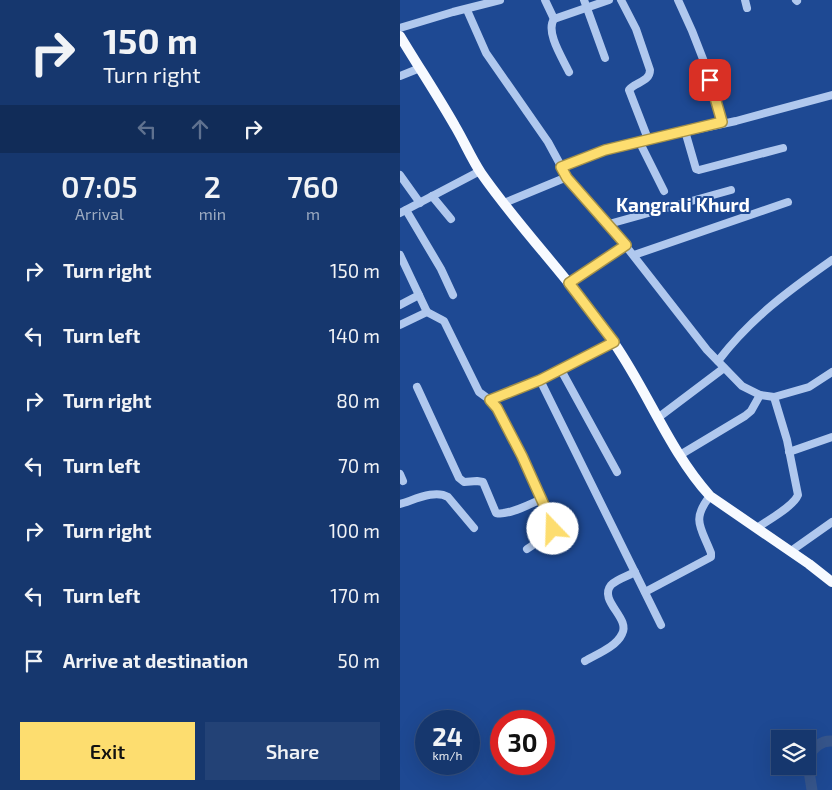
<!DOCTYPE html>
<style>
body{margin:0;font-family:"Exo 2",sans-serif;background:#234276;color:#f1f3f6;height:100vh;display:flex;flex-direction:column;font-size:19px;white-space:nowrap}
*{box-sizing:border-box;margin:0}
p{font-size:16px;color:#9eacc2}
.icon{flex:none;width:28px;height:28px;fill:none;stroke:currentColor;stroke-width:2;stroke-linecap:round;stroke-linejoin:round}
.map{position:relative;flex:1;overflow:hidden}
.side{display:flex;flex-direction:column;background:#16376e;width:400px}
.side>*{flex:none}
.hud{background:#16376e;color:#f1f3f6;overflow:hidden}
.tools{position:absolute;left:371px;top:730px;display:grid;gap:10px}
.tools a{display:grid;place-items:center;width:45px;height:45px;border-radius:0px;background:#16376e;box-shadow:0 5px 20px #0002,0 0 0 1px #355181;font-size:25px}
.speed{position:absolute;left:15px;top:710px;display:flex;gap:10px;font-size:25px;font-weight:700;text-align:center}
.speed>*{display:grid;place-content:center;width:65px;height:65px;border-radius:50%;background:#16376e;box-shadow:0 5px 20px #0002,0 0 0 1px #355181;line-height:1}
.speed small{font-size:12px;font-weight:400}
.speed .limit{border:8px solid #d22;background:#fff;color:#111}
.pin{position:absolute;display:grid;place-items:center;width:42px;height:42px;color:#fff;margin:-21px;border-radius:10px;box-shadow:0 2px 8px #0006}
.me{position:absolute;width:55px;margin:-28px;rotate:339deg;stroke-linejoin:round;filter:drop-shadow(0 0 4px #0008)}
.turn{display:flex;align-items:center;gap:18px;height:105px;padding:0 20px;font-size:22px}
.turn .icon{width:65px;height:65px;stroke-width:2.5}
.turn b{display:block;font-size:35px;line-height:42px}
.lanes{display:flex;align-items:center;height:48px;padding:0 20px;background:#0003;justify-content:center;gap:25px;direction:ltr}
.lanes .off{opacity:.35}
.eta{display:flex;justify-content:space-evenly;align-items:center;height:85px;text-align:center}
.eta b{font-size:30px;font-weight:600;line-height:35px}
.button{display:flex;gap:10px;margin-top:auto;padding:10px 20px}
.button a{flex:1;height:58px;border-radius:0px;background:#fddd6f;color:#111;font-size:20px;font-weight:600;line-height:58px;text-align:center}
.button a+a{background:#234276;color:#f1f3f6}
ul{padding:0;list-style:none}
li{display:flex;align-items:center;gap:15px;height:65px;padding:0 20px}
li div{flex:1}
li b{display:block;font-size:19px}
li em{font-style:normal}
main{display:flex;flex:1;min-height:0}
.map>svg:first-child{display:block}
.lines{fill:none;stroke-linecap:round;stroke-linejoin:round}
.river{stroke:#36558b;stroke-width:11}
.minor{stroke:#b0c8ee;stroke-width:8}
.major{stroke:#f7faff;stroke-width:10}
.route-casing{stroke:#a49048;stroke-width:12}
.route{stroke:#fddd6f;stroke-width:9}
.labels{text-anchor:middle;dominant-baseline:central;stroke-width:4;stroke-linejoin:round;paint-order:stroke}
.quarter-label{font-size:19px;font-weight:bold;fill:#fff;stroke:#1e4993}
</style>
<main>
<section class="side">
<div class="hud">
<div class="turn"><svg class="icon" aria-label="right" viewBox="0 0 24 24"><path d="M7 20v-9h11M14 6l5 5-5 5"/></svg><div><b>150 m</b>Turn right</div></div>
<div class="lanes"><svg class="icon off" aria-label="left" viewBox="0 0 24 24"><path d="M17 20v-9H6M10 6l-5 5 5 5"/></svg><svg class="icon off" aria-label="ahead" viewBox="0 0 24 24"><path d="M12 20V5M6 11l6-6 6 6"/></svg><svg class="icon" aria-label="right" viewBox="0 0 24 24"><path d="M7 20v-9h11M14 6l5 5-5 5"/></svg></div>
</div>
<div class="eta">
<div><b>07:05</b><p>Arrival</p></div>
<div><b>2</b><p>min</p></div>
<div><b>760</b><p>m</p></div>
</div>
<ul>
<li><svg class="icon" aria-label="right" viewBox="0 0 24 24"><path d="M7 20v-9h11M14 6l5 5-5 5"/></svg><div><b>Turn right</b></div><em>150 m</em></li>
<li><svg class="icon" aria-label="left" viewBox="0 0 24 24"><path d="M17 20v-9H6M10 6l-5 5 5 5"/></svg><div><b>Turn left</b></div><em>140 m</em></li>
<li><svg class="icon" aria-label="right" viewBox="0 0 24 24"><path d="M7 20v-9h11M14 6l5 5-5 5"/></svg><div><b>Turn right</b></div><em>80 m</em></li>
<li><svg class="icon" aria-label="left" viewBox="0 0 24 24"><path d="M17 20v-9H6M10 6l-5 5 5 5"/></svg><div><b>Turn left</b></div><em>70 m</em></li>
<li><svg class="icon" aria-label="right" viewBox="0 0 24 24"><path d="M7 20v-9h11M14 6l5 5-5 5"/></svg><div><b>Turn right</b></div><em>100 m</em></li>
<li><svg class="icon" aria-label="left" viewBox="0 0 24 24"><path d="M17 20v-9H6M10 6l-5 5 5 5"/></svg><div><b>Turn left</b></div><em>170 m</em></li>
<li><svg class="icon" aria-label="arrive" viewBox="0 0 24 24"><path d="M6 21V4h12l-3 4 3 4H6"/></svg><div><b>Arrive at destination</b></div><em>50 m</em></li>
</ul>
<div class="button"><a>Exit</a><a>Share</a></div>
</section>
<div class="map">
<svg width="432" height="790" viewBox="0 0 432 790">
<rect width="100%" height="100%" fill="#1e4993"/>
<g class="lines">
<g class="river">
<path d="M408 756C414 748 421 740 432 741"/>
<path d="M408 765 412 790"/>
</g>
<g class="minor">
<path d="M145 0 154 19"/>
<path d="M184 0 205 58"/>
<path d="M221 0 236 29 250 70C250 82 235 82 229 90L248 139"/>
<path d="M278 0C297 39 312 80 322 122"/>
<path d="M345 0 347 8"/>
<path d="M396 0 397 1"/>
<path d="M67 10 86 53 148 142 167 177 211 227 307 350 342 386 360 395 374 397 409 387 432 372"/>
<path d="M0 28 53 12 100 0"/>
<path d="M169 72C163 59 145 32 154 19L209 0"/>
<path d="M0 76 20 68"/>
<path d="M285 131 296 169 299 170 383 148"/>
<path d="M239 141 264 191"/>
<path d="M161 167 205 149 336 121 432 95"/>
<path d="M0 175 20 203"/>
<path d="M32 196 51 219"/>
<path d="M104 203 167 177"/>
<path d="M6 210 41 269 53 295"/>
<path d="M0 213 80 171"/>
<path d="M209 224 331 190"/>
<path d="M0 255 27 312 44 321 79 392 90 400 97 408 122 456 153 525V532L127 549"/>
<path d="M234 255 388 202"/>
<path d="M169 283 226 245"/>
<path d="M0 305 19 295"/>
<path d="M0 325 27 312"/>
<path d="M318 361C351 318 388 291 432 260"/>
<path d="M161 370 217 472"/>
<path d="M140 380 261 625"/>
<path d="M17 387 59 478 64 482 77 481 83 482 96 513C108 516 130 504 142 499"/>
<path d="M90 400 140 380 214 342"/>
<path d="M259 417 324 368"/>
<path d="M389 452 432 437"/>
<path d="M280 455 345 416 351 411 360 395"/>
<path d="M0 474 3 481"/>
<path d="M0 504C14 500 35 489 48 497L74 528"/>
<path d="M357 528C368 520 393 507 398 495L387 440 374 397"/>
<path d="M391 551 432 522"/>
<path d="M245 592 311 557V553C301 527 291 520 310 496"/>
<path d="M185 661C197 654 216 647 222 634 231 618 198 601 211 585 217 579 228 576 235 572"/>
</g>
<path class="major" d="M0 36C18 66 38 96 55 126 64 141 71 158 81 173 122 232 174 283 214 343 248 392 270 452 310 496L409 564 432 582"/>
</g>
<g class="lines">
<g class="route-casing">
<path id="route" d="M153 529V525L122 456 97 408 90 400 140 380 214 342 169 283 226 245 167 178 161 167 205 150 322 122 310 80"/>
</g>
<use href="#route" class="route"/>
</g>
<g class="labels">
<g class="quarter-label">
<text x="283" y="204">Kangrali Khurd</text>
</g>
</g>
</svg>
<div class="tools">
<a><svg class="icon" aria-label="layers" viewBox="0 0 24 24"><path d="M12 4l9 5-9 5-9-5zM3 14l9 5 9-5"/></svg></a>
</div>
<div class="speed"><div>24<small>km/h</small></div><div class="limit">30</div></div>
<div class="pin" style="left:310px;top:80px;background:#d93025"><svg class="icon" aria-label="arrive" viewBox="0 0 24 24"><path d="M6 21V4h12l-3 4 3 4H6"/></svg></div>
<svg class="me" style="left:153px;top:529px" viewBox="-20 -20 40 40"><circle r="19" fill="#fff"/><path d="M0-13L10 11 0 6-10 11z" fill="#fddd6f"/></svg>
</div>
</main>
